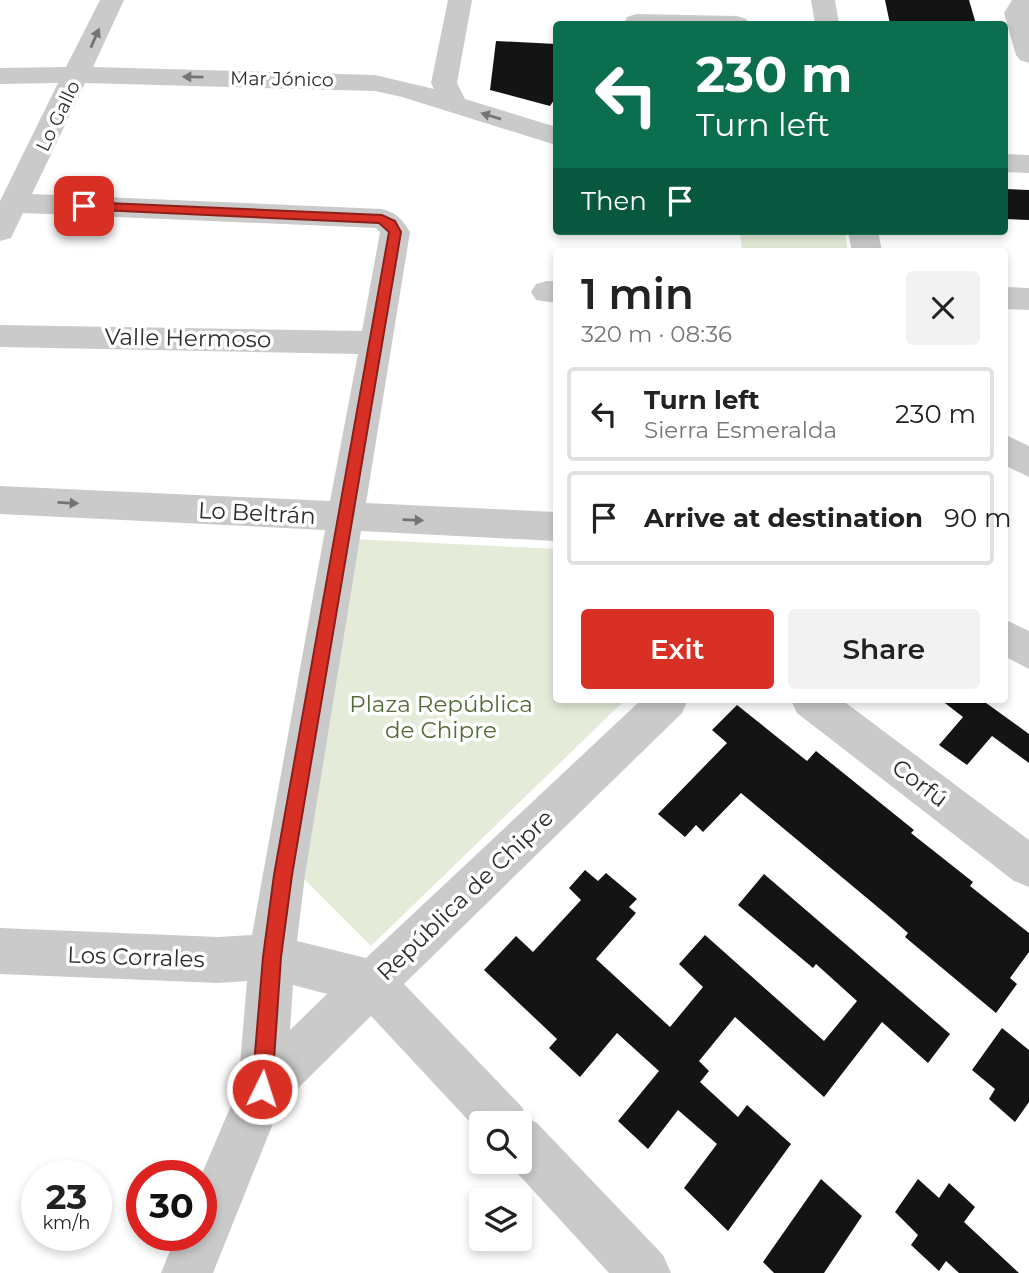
<!DOCTYPE html>
<meta charset="utf-8">
<style>
body{margin:0;font-family:Montserrat,sans-serif;background:#f2f2f2;color:#222;height:100vh;display:flex;flex-direction:column;font-size:26px;white-space:nowrap}
*{box-sizing:border-box;margin:0}
p{font-size:23px;color:#767676}
.icon{flex:none;width:38px;height:38px;fill:none;stroke:currentColor;stroke-width:2;stroke-linecap:round;stroke-linejoin:round}
.map{position:relative;flex:1;overflow:hidden}
.sheet{position:absolute;left:553px;top:248px;width:455px;height:455px;display:flex;flex-direction:column;background:#fff;border-radius:7px;box-shadow:0 4px 10px #0003}
.sheet>*{flex:none}
.banner{position:absolute;left:553px;top:21px;width:455px;height:214px;border-radius:7px;box-shadow:0 4px 10px #0003;background:#0b6e4f;color:#fff;overflow:hidden}
.tools{position:absolute;left:469px;top:1111px;display:grid;gap:14px}
.tools a{display:grid;place-items:center;width:63px;height:63px;border-radius:7px;background:#fff;box-shadow:0 4px 10px #0003;font-size:35px}
.speed{position:absolute;left:21px;top:1160px;display:flex;gap:14px;font-size:35px;font-weight:700;text-align:center}
.speed>*{display:grid;place-content:center;width:91px;height:91px;border-radius:50%;background:#fff;box-shadow:0 4px 10px #0003;line-height:1}
.speed small{font-size:18px;font-weight:400}
.speed .limit{border:10px solid #d22;background:#fff;color:#111}
.pin{position:absolute;display:grid;place-items:center;width:60px;height:60px;color:#fff;margin:-30px;border-radius:14px;box-shadow:0 4px 10px #0006}
.me{position:absolute;width:77px;margin:-38px;rotate:4deg;stroke-linejoin:round;filter:drop-shadow(0 0 5px #0008)}
.turn{display:flex;align-items:center;gap:24px;height:147px;padding:0 28px;font-size:32px}
.turn .icon{width:91px;height:91px;stroke-width:2.5}
.turn b{display:block;font-size:49px;line-height:60px}
.then{display:flex;align-items:center;height:66px;padding:0 28px;background:#0003;gap:14px;font-size:26px}
.round{display:grid;place-items:center;flex:none;width:74px;height:74px;border-radius:7px;background:#f2f2f2}
.headline{display:flex;align-items:center;justify-content:space-between;height:119px;padding:0 28px}
h1{font-size:42px;font-weight:600;line-height:52px}
.button{display:flex;gap:14px;margin-top:auto;padding:14px 28px}
.button a{flex:1;height:80px;border-radius:7px;background:#d93025;color:#fff;font-size:28px;font-weight:600;line-height:80px;text-align:center}
.button a+a{background:#f2f2f2;color:#222}
ul{padding:0;list-style:none}
li{display:flex;align-items:center;gap:21px;height:94px;margin:0 14px 10px;padding:0 14px;border:4px solid #e0e0e0;border-radius:7px}
li div{flex:1}
li b{display:block;font-size:26px}
li em{font-style:normal}
.map>svg:first-child{display:block}
.green{fill:#e4ecd9}
.building{fill:#141414}
.lines{fill:none;stroke-linecap:round;stroke-linejoin:round}
.minor{fill:#cacaca;fill-rule:evenodd}
.oneway{fill:#747474}
.route{fill:#d93025;stroke:#8d1f18;stroke-width:2}
.labels{text-anchor:middle;dominant-baseline:central;stroke-width:7;stroke-linejoin:round;paint-order:stroke}
.far-street-label{font-size:19px;fill:#2d2d2d;stroke:#fff}
.street-label{font-size:23px;fill:#2d2d2d;stroke:#fff}
.park-label{font-size:23px;fill:#526c37;stroke:#fff}
</style>
<div class="map">
<svg width="1029" height="1273" viewBox="0 0 1029 1273">
<rect width="100%" height="100%" fill="#fff"/>
<g class="green">
<path d="M740 231 845 232 848 252H742Z"/>
<path d="M355 539 556 549V700H625L371 946 296 871Z"/>
</g>
<g class="building">
<path d="M885 0H969L976 24H890Z"/>
<path d="M496 41 556 44V97L550 106 490 90Z"/>
<path d="M1004 189 1029 190V220L1004 219Z"/>
<path d="M941 700H982L1029 734V763L992 736 967 765 939 745 963 717Z"/>
<path d="M737 705 807 761 816 751 914 830 911 833 973 882 970 886 1029 933V952L1010 978 1017 984 996 1013 905 937 908 933 892 919 741 793 703 832 696 825 685 837 658 814 727 743 712 730Z"/>
<path d="M585 870 598 881 606 873 637 899 629 907 636 913 596 959 670 1027 703 987 679 964 705 935 824 1041 857 1001 816 964 813 968 738 905 764 874 950 1034 928 1063 882 1022 824 1097 735 1017 699 1061 709 1071 700 1082 738 1117 747 1105 791 1144 728 1231 684 1188 717 1144 678 1110 648 1149 618 1121 659 1071 617 1033 580 1077 549 1048 557 1039 484 970 516 936 533 952 581 900 569 888Z"/>
<path d="M1002 1028 1029 1050V1102L1015 1122 989 1099 995 1089 972 1070Z"/>
<path d="M821 1179 862 1216 824 1273H774L763 1262Z"/>
<path d="M918 1179 939 1198 949 1183 975 1207 964 1222 1019 1273H959L946 1261 939 1271 911 1245 918 1235 895 1212Z"/>
</g>
<g class="lines">
<g class="minor">
<path d="M100 0H124L93 67 375 75 434 89 431 83 448 0H472L457 83 465 99 556 127V145L402 97 375 91 85 83 32 194 382 209C397 213 402 219 410 232L366 503 556 512V541L361 531 305 875 297 941 366 958 641 700H688L682 713 404 984 522 1107 527 1118 537 1123 663 1255 671 1273H609L507 1162H520V1124H481V1134L371 1016 280 1106 213 1273H161L176 1236H201V1176L238 1089 247 981 218 983 0 974V928L218 937 252 935 325 530 0 514V486L330 501 358 354 0 347V325L362 331 380 232 376 228 23 213 11 238 0 241V201L58 83 0 84V68L66 67ZM293 985 327 994 290 1030Z"/>
<path d="M811 0H835L839 24H815Z"/>
<path d="M1012 0H1029V63L1020 60 1016 55 1004 13Z"/>
<path d="M636 14 737 16 746 19 750 24H624L627 17Z"/>
<path d="M1004 154 1029 155V173L1004 172Z"/>
<path d="M848 231H878L882 252H852Z"/>
<path d="M547 281H556V303L536 300 531 292 536 284Z"/>
<path d="M1004 287 1029 288V310L1004 309Z"/>
<path d="M1004 434 1029 446V477L1004 465Z"/>
<path d="M1004 619 1029 631V669L1004 656Z"/>
<path d="M791 700H842L1029 840V887L1014 881 797 713Z"/>
</g>
</g>
<defs><path id="oneway-solid" d="M-6-.8H1V-3.2L6.5 0L1 3.2V.8H-6Z" transform="scale(1.75)"/></defs>
<g class="oneway">
<use href="#oneway-solid" transform="translate(95 38) rotate(-66)"/>
<use href="#oneway-solid" transform="translate(193 77) rotate(-179)"/>
<use href="#oneway-solid" transform="translate(491 116) rotate(-163)"/>
<use href="#oneway-solid" transform="translate(68 503) rotate(3)"/>
<use href="#oneway-solid" transform="translate(413 520) rotate(2)"/>
</g>
<path class="route" d="M84 202 382 215 395 221 401 232 292 875 281 957 272 1089 269 1096 262 1099 255 1096 252 1089 263 957 274 875 389 232 379 223 79 209 78 206Z"/>
<g class="labels">
<g class="far-street-label">
<text transform="translate(282 79) rotate(1)">Mar Jónico</text>
<text transform="translate(58 116) rotate(-64)">Lo Gallo</text>
</g>
<g class="street-label">
<text transform="translate(188 338) rotate(1)">Valle Hermoso</text>
<text transform="translate(257 513) rotate(3)">Lo Beltrán</text>
<text transform="translate(920 783) rotate(37)">Corfú</text>
<text transform="translate(465 895) rotate(-44)">República de Chipre</text>
<text transform="translate(136 957) rotate(2)">Los Corrales</text>
</g>
<g class="park-label">
<text x="441" y="704">Plaza República<tspan x="441" dy="26">de Chipre</tspan></text>
</g>
</g>
</svg>
<div class="tools">
<a><svg class="icon" aria-label="search" viewBox="0 0 24 24"><circle cx="10" cy="10" r="6"/><path d="M15 15l6 6"/></svg></a>
<a><svg class="icon" aria-label="layers" viewBox="0 0 24 24"><path d="M12 4l9 5-9 5-9-5zM3 14l9 5 9-5"/></svg></a>
</div>
<div class="speed"><div>23<small>km/h</small></div><div class="limit">30</div></div>
<div class="pin" style="left:84px;top:206px;background:#d93025"><svg class="icon" aria-label="arrive" viewBox="0 0 24 24"><path d="M6 21V4h12l-3 4 3 4H6"/></svg></div>
<svg class="me" style="left:262px;top:1089px" viewBox="-20 -20 40 40"><circle r="17" fill="#d93025" stroke="#fff" stroke-width="3"/><path d="M0-11L8 9 0 5-8 9z" fill="#fff"/></svg>
<div class="banner">
<div class="turn"><svg class="icon" aria-label="left" viewBox="0 0 24 24"><path d="M17 20v-9H6M10 6l-5 5 5 5"/></svg><div><b>230 m</b>Turn left</div></div>
<div class="then">Then<svg class="icon" aria-label="arrive" viewBox="0 0 24 24"><path d="M6 21V4h12l-3 4 3 4H6"/></svg></div>
</div>
<section class="sheet">
<div class="headline"><div><h1>1 min</h1><p>320 m · 08:36</p></div><a class="round"><svg class="icon" aria-label="close" viewBox="0 0 24 24"><path d="M6 6l12 12M18 6L6 18"/></svg></a></div>
<ul>
<li><svg class="icon" aria-label="left" viewBox="0 0 24 24"><path d="M17 20v-9H6M10 6l-5 5 5 5"/></svg><div><b>Turn left</b><p>Sierra Esmeralda</p></div><em>230 m</em></li>
<li><svg class="icon" aria-label="arrive" viewBox="0 0 24 24"><path d="M6 21V4h12l-3 4 3 4H6"/></svg><div><b>Arrive at destination</b></div><em>90 m</em></li>
</ul>
<div class="button"><a>Exit</a><a>Share</a></div>
</section>
</div>
